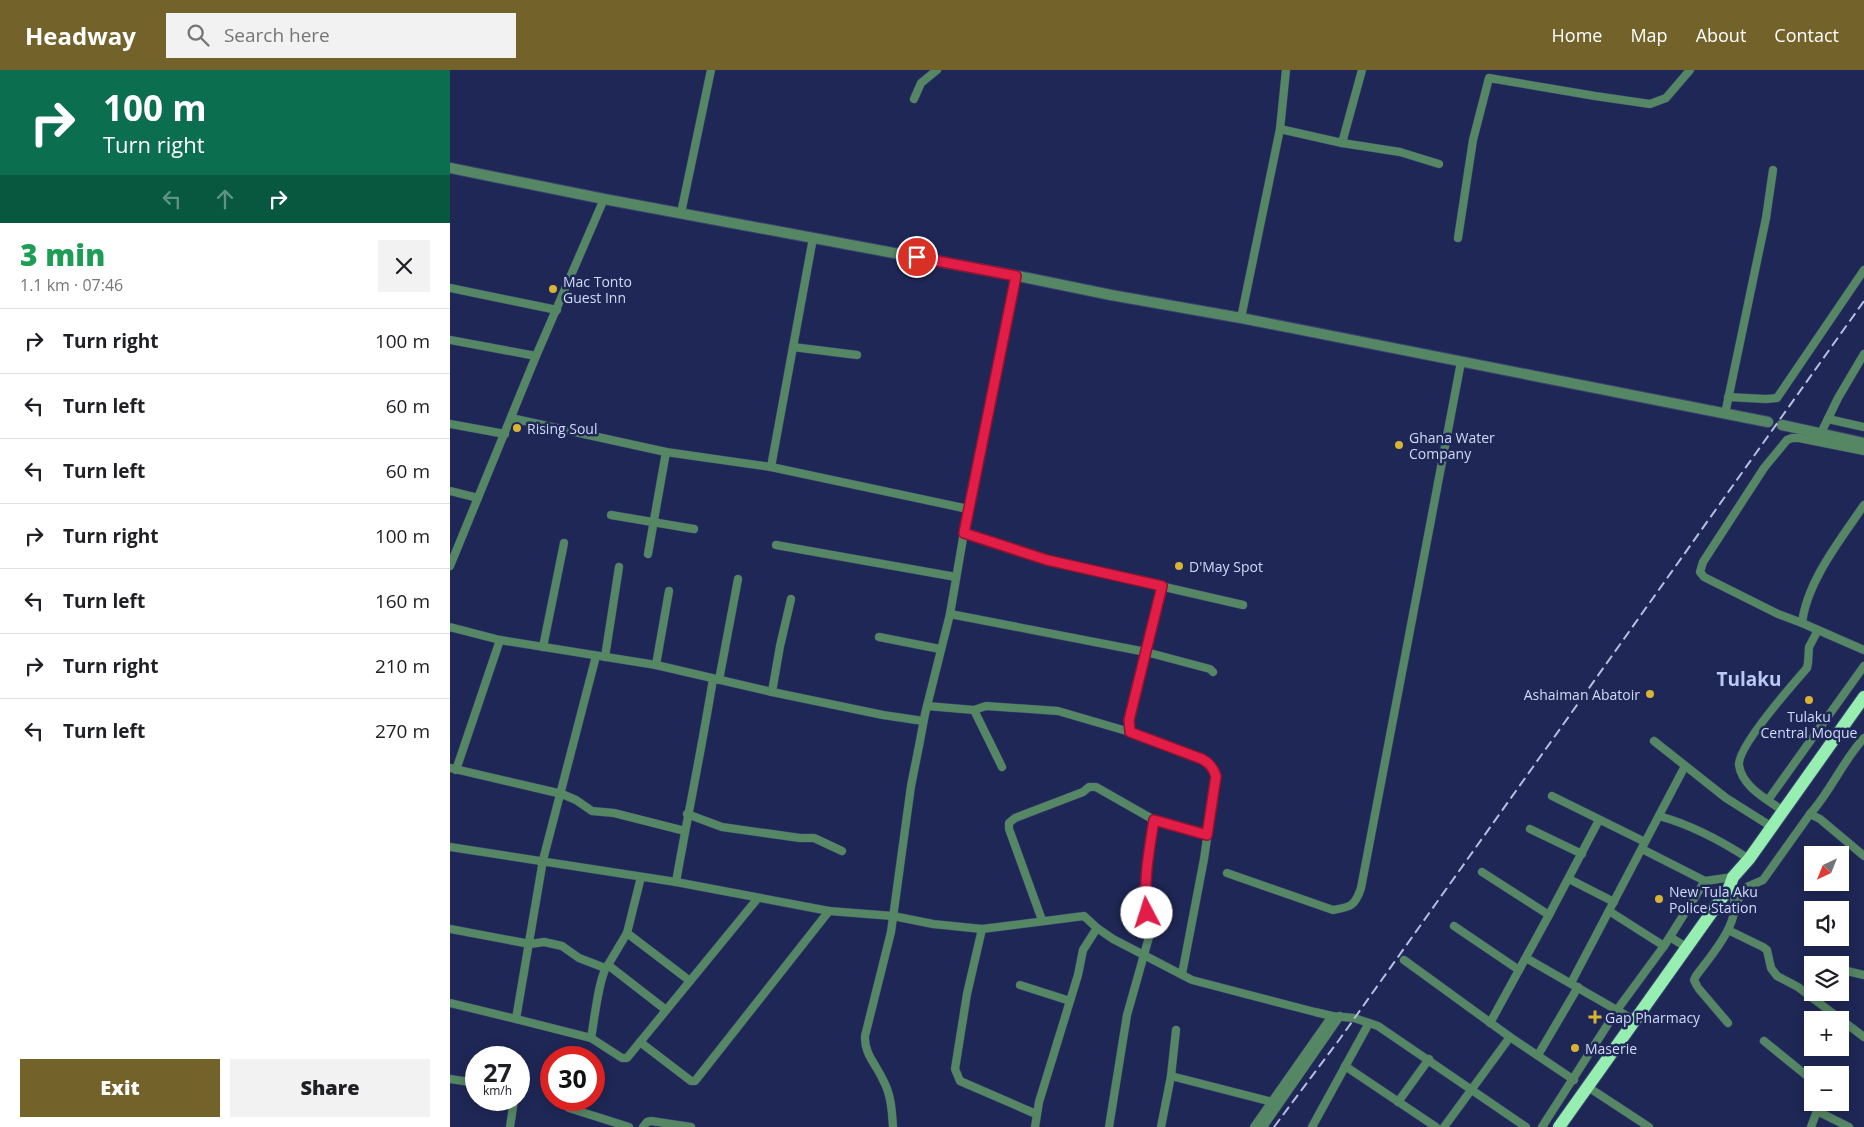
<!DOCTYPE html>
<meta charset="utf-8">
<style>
body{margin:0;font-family:"Open Sans",sans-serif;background:#f2f2f2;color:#202124;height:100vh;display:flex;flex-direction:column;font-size:19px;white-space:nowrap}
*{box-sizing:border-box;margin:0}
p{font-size:16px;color:#757577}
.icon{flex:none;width:28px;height:28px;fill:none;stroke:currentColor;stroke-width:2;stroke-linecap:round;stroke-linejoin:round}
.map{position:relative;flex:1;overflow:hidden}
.panel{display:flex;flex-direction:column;background:#fff;width:450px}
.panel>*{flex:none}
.hud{background:#0b6e4f;color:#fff;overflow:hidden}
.needle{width:32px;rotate:223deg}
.tools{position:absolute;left:1354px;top:776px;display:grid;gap:10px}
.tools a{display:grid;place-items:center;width:45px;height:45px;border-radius:0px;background:#fff;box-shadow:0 2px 12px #0003;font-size:25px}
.speed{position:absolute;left:15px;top:976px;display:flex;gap:10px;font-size:25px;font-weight:700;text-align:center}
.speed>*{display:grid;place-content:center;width:65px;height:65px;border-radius:50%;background:#fff;box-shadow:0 2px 12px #0003;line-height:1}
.speed small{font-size:12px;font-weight:400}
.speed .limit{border:8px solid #d22;background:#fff;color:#111}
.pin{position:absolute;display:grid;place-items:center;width:42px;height:42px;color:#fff;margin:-21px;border:2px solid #fff;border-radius:50%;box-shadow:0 1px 5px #0007}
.me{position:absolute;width:55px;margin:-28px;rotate:355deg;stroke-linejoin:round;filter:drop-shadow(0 0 4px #0008)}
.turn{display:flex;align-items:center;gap:18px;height:105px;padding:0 20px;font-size:22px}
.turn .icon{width:65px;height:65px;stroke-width:2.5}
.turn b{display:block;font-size:35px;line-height:42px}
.lanes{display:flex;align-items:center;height:48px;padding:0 20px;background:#0003;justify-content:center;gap:25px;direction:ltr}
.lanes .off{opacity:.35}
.round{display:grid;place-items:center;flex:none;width:52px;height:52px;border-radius:0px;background:#f2f2f2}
.head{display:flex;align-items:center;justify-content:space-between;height:85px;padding:0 20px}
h1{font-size:30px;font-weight:800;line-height:38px;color:#1e9e55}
.cta{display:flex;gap:10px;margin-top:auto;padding:10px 20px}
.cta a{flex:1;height:58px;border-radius:0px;background:#73632b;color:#fff;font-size:20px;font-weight:800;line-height:58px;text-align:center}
.cta a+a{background:#f2f2f2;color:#202124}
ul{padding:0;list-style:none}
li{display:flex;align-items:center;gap:15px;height:65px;padding:0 20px;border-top:1px solid #e0e0e0}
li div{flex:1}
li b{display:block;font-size:19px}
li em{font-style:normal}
header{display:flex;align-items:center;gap:30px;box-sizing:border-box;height:70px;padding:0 25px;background:#73632b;color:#fff}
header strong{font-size:24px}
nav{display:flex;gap:28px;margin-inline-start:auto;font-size:18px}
.search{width:350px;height:45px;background:#f2f2f2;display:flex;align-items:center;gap:12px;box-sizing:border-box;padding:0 18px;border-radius:0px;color:#757577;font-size:19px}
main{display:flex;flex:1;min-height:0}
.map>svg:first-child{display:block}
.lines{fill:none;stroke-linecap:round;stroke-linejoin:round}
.minor-casing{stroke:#3b4470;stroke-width:9}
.tertiary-casing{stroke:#3b4470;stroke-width:12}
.trunk-casing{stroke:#3b4470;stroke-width:14}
.minor{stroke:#568764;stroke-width:8}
.tertiary{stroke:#568764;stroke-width:10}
.trunk{stroke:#96eeb0;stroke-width:12}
.rail{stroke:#b6bedf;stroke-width:2;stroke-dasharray:10 5;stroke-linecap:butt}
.route-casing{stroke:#92132f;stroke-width:12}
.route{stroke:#e11d48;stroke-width:9}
.poi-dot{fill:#d8b434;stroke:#1f2756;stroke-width:2}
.labels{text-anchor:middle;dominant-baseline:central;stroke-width:5;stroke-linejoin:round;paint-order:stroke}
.poi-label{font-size:14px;fill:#d1daf8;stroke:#1f2756;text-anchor:start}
.district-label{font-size:19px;font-weight:bold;fill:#bbc9f8;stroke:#1f2756}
</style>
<header>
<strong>Headway</strong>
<div class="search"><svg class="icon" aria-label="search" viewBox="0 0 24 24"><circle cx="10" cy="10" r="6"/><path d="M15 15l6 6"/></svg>Search here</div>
<nav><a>Home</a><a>Map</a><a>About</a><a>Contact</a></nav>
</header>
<main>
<section class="panel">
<div class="hud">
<div class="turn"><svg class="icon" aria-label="right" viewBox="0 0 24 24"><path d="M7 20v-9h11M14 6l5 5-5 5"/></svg><div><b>100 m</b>Turn right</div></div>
<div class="lanes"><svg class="icon off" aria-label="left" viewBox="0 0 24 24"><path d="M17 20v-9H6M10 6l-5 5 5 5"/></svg><svg class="icon off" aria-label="ahead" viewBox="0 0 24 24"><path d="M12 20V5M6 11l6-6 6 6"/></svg><svg class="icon" aria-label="right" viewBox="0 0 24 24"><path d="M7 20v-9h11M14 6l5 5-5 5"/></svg></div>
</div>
<div class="head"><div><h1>3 min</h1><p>1.1 km · 07:46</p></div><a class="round"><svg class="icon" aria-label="close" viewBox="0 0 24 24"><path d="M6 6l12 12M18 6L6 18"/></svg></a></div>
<ul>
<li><svg class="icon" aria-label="right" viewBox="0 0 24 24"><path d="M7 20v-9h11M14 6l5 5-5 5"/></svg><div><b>Turn right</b></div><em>100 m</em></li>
<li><svg class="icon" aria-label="left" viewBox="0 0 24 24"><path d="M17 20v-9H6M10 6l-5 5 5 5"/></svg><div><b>Turn left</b></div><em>60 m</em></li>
<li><svg class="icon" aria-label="left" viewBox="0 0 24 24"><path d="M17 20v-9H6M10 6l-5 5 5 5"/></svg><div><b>Turn left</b></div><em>60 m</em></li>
<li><svg class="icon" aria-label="right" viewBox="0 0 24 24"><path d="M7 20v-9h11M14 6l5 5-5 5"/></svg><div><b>Turn right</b></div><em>100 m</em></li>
<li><svg class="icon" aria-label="left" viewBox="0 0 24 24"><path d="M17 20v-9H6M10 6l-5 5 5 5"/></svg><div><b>Turn left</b></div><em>160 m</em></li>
<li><svg class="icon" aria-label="right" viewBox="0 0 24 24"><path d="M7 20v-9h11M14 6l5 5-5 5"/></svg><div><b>Turn right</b></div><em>210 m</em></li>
<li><svg class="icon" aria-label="left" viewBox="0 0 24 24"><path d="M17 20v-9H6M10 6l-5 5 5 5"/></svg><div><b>Turn left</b></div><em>270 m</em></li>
</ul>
<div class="cta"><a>Exit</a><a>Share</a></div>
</section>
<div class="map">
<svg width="1414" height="1057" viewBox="0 0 1414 1057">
<rect width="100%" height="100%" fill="#1f2756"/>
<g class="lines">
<g class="minor-casing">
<g id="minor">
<path d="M464 29 471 13 487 0"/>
<path d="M830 59 892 73 950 82 989 94"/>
<path d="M892 73 912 0"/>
<path d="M231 143 261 0"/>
<path d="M1008 168 1023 70 1039 8 1145 26 1200 34 1216 28 1240 0"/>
<path d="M0 218 107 240"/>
<path d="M791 248 830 59 836 0"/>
<path d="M0 270 86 286"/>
<path d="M343 277 407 285"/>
<path d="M1278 327 1316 329 1327 328 1414 200"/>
<path d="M1275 344 1316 148 1323 100"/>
<path d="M61 348 216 382 321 397 518 439"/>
<path d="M1378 349 1414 357"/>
<path d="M0 354 55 364"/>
<path d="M1371 363 1388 328 1414 284"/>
<path d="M1414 381 1349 368H1342L1337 370 1314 398 1253 492 1250 502 1254 507 1328 544 1352 553 1414 580"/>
<path d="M321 397 363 168"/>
<path d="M0 421 28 428"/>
<path d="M161 445 244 459"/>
<path d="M514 463 597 490 793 535"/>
<path d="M326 475 506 507"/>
<path d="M198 484 216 382"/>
<path d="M0 496 86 286 154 129"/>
<path d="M500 544 696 582 712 516"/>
<path d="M1352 553C1357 511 1391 469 1414 435"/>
<path d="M0 557 50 570 206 595 322 622 433 645 473 651"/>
<path d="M429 567 490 579"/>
<path d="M93 577 114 473"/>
<path d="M155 587 169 497"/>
<path d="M206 595 219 521"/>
<path d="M269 610 288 509"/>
<path d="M322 622 330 576 341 529"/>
<path d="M477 636 524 640 536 636 608 641 680 662 679 650 696 582 760 599 763 602"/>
<path d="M524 640 552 697"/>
<path d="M680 662 752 689C759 693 763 697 766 706L754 789 732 904"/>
<path d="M1414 668C1392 692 1381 721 1360 744L1370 749 1414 786"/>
<path d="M1204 671 1276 728 1322 757"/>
<path d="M0 698 112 724 126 730 142 741 164 743 235 761"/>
<path d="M6 700 50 570"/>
<path d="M1102 726 1195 772"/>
<path d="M1318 730 1414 596"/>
<path d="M1333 741C1317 729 1292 717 1289 695 1287 677 1343 614 1357 598L1358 593 1359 577 1368 560"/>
<path d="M237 744 272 757 350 768H364L392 781"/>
<path d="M1209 746C1242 755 1270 770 1299 789"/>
<path d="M1080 759 1132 784"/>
<path d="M0 777 226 812 379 841 443 846 483 854 532 859 634 846 647 858 663 869 742 910 865 942 882 946 904 948 928 956 1076 1057"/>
<path d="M1192 779 1255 811 1283 807"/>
<path d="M1032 802 1099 845"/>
<path d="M777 803 883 840C901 837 905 836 911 818L1011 292"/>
<path d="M191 807 177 863 240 911"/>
<path d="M1119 809 1164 832"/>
<path d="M226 812C238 744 252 677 263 609"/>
<path d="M1285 834 1297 817 1313 810 1360 744"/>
<path d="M1159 841 1214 876"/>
<path d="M592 850 559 759V753L565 748 633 722 639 717H646L704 750 757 765"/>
<path d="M1004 856 1069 900"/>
<path d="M0 859 80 874 94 872 112 876 129 888 155 898"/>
<path d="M532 859 517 924 505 999 510 1011 586 1044"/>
<path d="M1278 860 1313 877 1317 880 1321 898 1327 906 1348 917 1414 967"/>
<path d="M1220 867 1236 877"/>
<path d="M1076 888 1184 950"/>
<path d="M954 890 1060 967"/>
<path d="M158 895 177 863"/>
<path d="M1393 900 1414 905"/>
<path d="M1121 913 1235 696"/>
<path d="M570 915 620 931"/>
<path d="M1247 916 1244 910 1246 906C1261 885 1299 845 1279 818"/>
<path d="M1249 919 1278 953"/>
<path d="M0 933 66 949 93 790 146 586"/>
<path d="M66 949 141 968 172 988H177L308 828"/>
<path d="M1040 953 1099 845 1149 750"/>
<path d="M141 968C144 953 149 904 158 895L216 940"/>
<path d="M1314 971 1362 1010"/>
<path d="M190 972 241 1011H245L379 841"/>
<path d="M1088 985 1128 917"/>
<path d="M895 996 986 1057"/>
<path d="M721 1006 822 1032"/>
<path d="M0 1009 26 1013"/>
<path d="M1138 1017 1199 1057"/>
<path d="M948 1032 979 989"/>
<path d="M1369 1032 1367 1041 1399 1057"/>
<path d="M119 1038 179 1057"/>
<path d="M60 1057 64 1030"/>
<path d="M193 1057 197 1052 201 1051 241 1057"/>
<path d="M443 1057C442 1041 441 1024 433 1010 426 994 414 984 415 966L441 862 461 716 469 676 475 644 500 544 518 439 565 206"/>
<path d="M585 1057 589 1032 628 905 633 880 647 858"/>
<path d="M659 1057 677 945 699 867C700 852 695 838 695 824 695 799 700 774 704 750"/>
<path d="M711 1057 721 1006 726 960"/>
<path d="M804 1057 882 946"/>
<path d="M813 1057 890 946"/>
<path d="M862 1057 919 953"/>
<path d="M994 1057 1060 967 1124 1010"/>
<path d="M1092 1057 1167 940 1214 876 1255 811"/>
<path d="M1361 1057 1367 1041"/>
</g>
</g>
<g class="tertiary-casing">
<g id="tertiary">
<path d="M0 98 154 129 578 208 661 225 791 248 1318 352"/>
<path d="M1332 355 1414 373"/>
</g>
</g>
<g class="trunk-casing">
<path id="trunk" d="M1109 1057 1279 818 1283 807 1299 789 1414 627"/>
</g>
<use href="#minor" class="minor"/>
<use href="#tertiary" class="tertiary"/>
<use href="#trunk" class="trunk"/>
<path class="rail" d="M824 1057 889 970 1414 231"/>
</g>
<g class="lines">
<g class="route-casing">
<path id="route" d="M467 187 566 206 514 463 597 490 712 516 679 650 680 662 752 689C759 693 763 697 766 706L757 765 704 750C699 781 693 812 697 843"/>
</g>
<use href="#route" class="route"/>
</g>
<g class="poi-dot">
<circle cx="103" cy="219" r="5"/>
<circle cx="67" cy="358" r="5"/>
<circle cx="949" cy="375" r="5"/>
<circle cx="729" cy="496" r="5"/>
<circle cx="1200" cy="624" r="5"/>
<circle cx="1359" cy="630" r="5"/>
<circle cx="1209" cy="829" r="5"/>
<path d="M1142.5 939.5h5v5h5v5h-5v5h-5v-5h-5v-5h5z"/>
<circle cx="1125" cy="978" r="5"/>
</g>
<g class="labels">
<g class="poi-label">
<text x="113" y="211">Mac Tonto<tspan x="113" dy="16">Guest Inn</tspan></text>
<text x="77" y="358">Rising Soul</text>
<text x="959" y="367">Ghana Water<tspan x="959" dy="16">Company</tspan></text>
<text x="739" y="496">D'May Spot</text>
<text x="1190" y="624" text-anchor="end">Ashaiman Abatoir</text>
<text x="1359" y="646" text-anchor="middle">Tulaku<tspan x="1359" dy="16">Central Moque</tspan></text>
<text x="1219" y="821">New Tula Aku<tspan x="1219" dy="16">Police Station</tspan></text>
<text x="1155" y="947">Gap Pharmacy</text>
<text x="1135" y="978">Maserie</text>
</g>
<g class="district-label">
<text x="1299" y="609">Tulaku</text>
</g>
</g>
</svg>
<div class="tools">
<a><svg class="needle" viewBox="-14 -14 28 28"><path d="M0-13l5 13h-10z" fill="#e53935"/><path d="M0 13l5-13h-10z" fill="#757577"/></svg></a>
<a><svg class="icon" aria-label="sound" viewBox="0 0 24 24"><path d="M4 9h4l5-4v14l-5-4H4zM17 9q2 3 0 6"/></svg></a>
<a><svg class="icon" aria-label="layers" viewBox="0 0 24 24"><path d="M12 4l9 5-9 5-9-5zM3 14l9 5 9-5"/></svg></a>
<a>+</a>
<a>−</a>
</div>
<div class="speed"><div>27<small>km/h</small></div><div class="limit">30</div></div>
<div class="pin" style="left:467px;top:187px;background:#d93025"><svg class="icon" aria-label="arrive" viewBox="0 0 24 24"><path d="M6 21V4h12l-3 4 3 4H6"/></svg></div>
<svg class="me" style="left:697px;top:843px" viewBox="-20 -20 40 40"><circle r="19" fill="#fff"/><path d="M0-13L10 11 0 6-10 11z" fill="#e11d48"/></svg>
</div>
</main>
